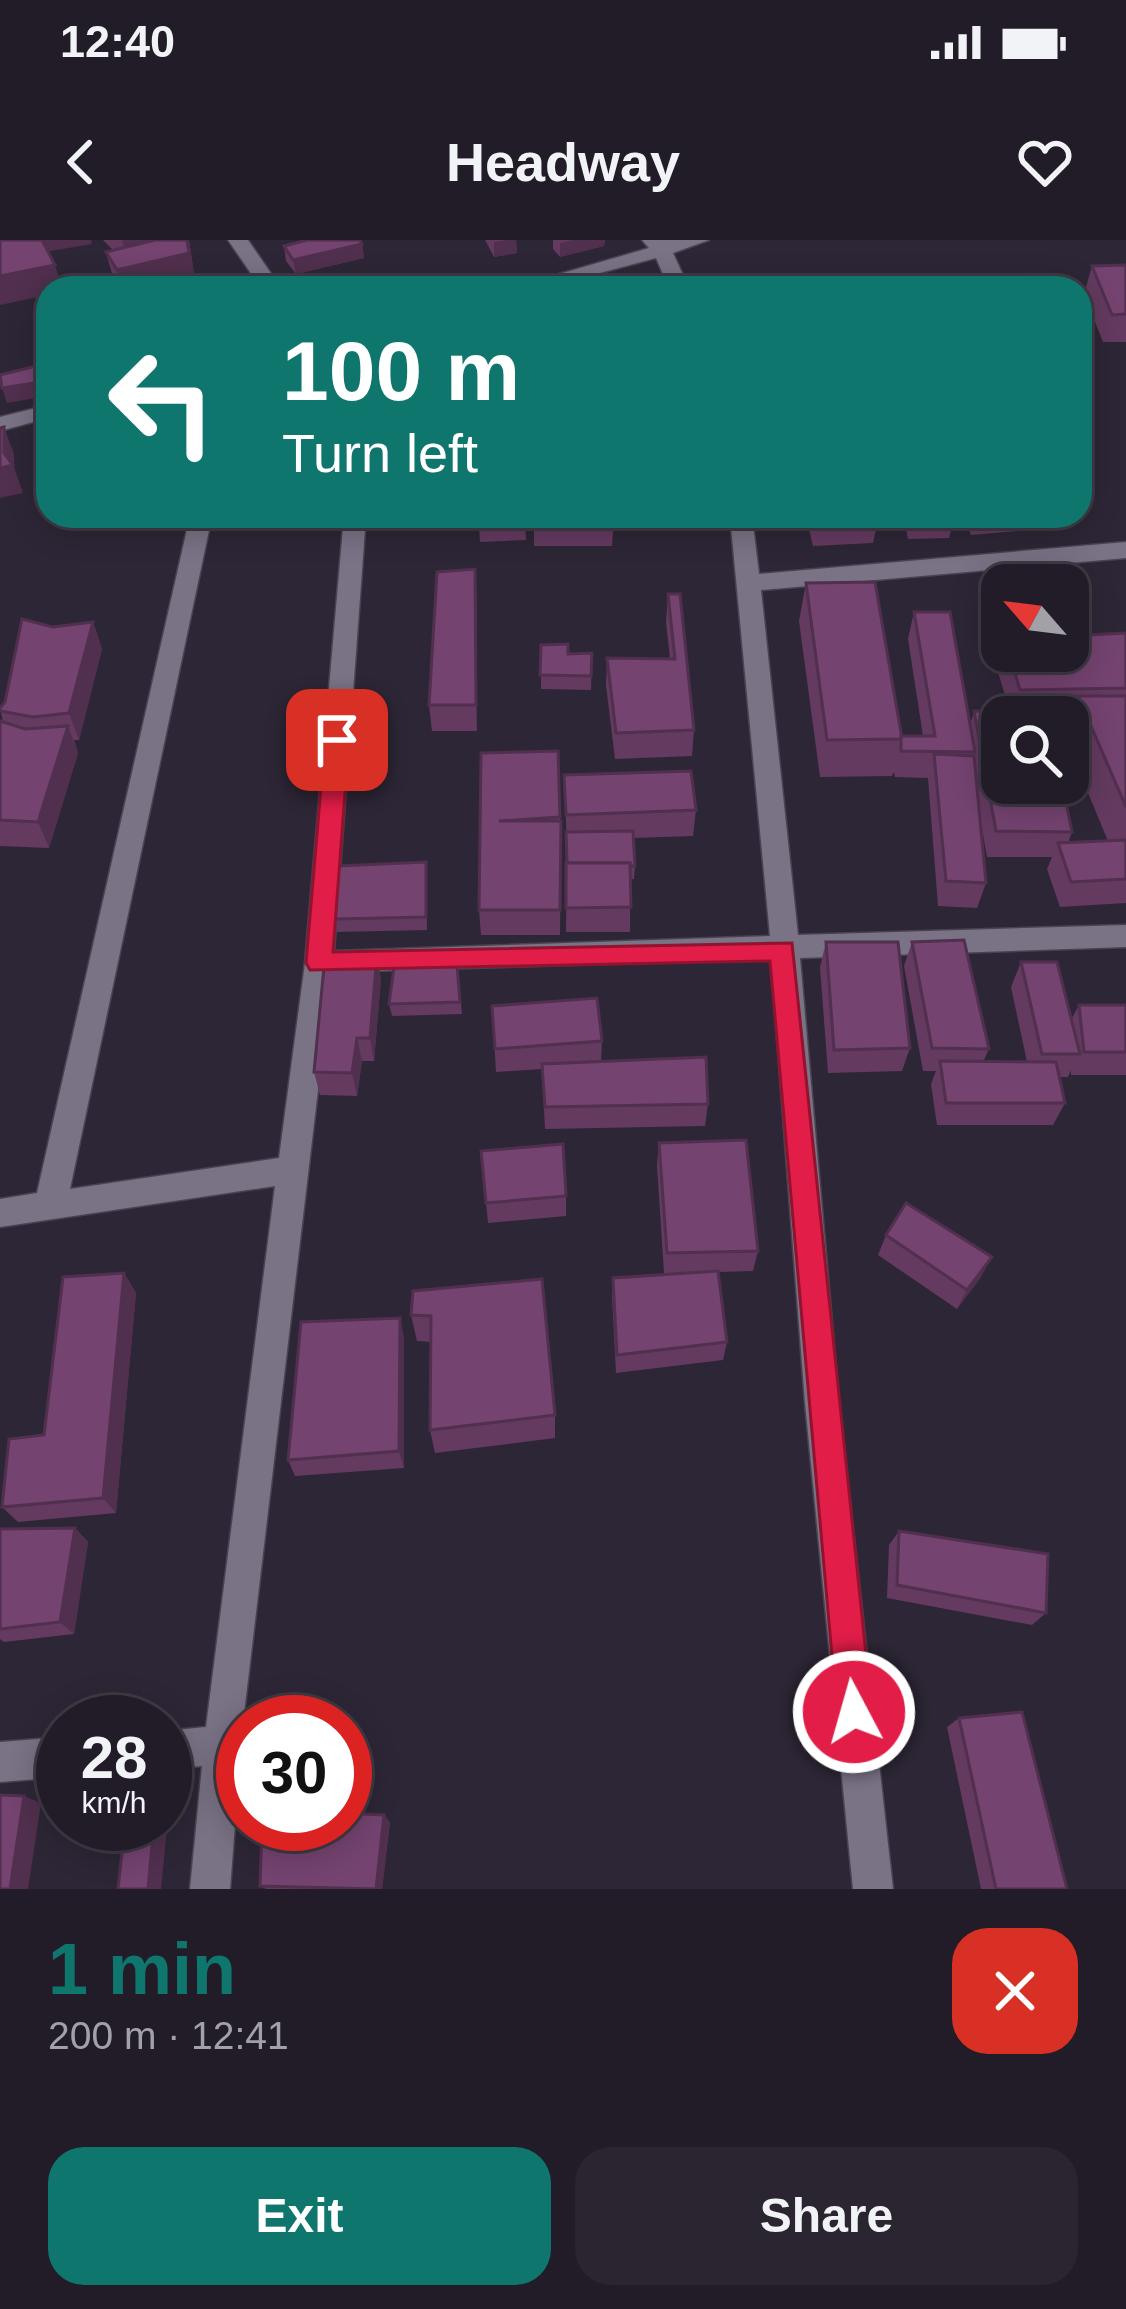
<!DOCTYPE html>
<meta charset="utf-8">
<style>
body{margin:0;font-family:Helvetica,sans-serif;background:#2a2530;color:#f1f3f6;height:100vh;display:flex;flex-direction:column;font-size:45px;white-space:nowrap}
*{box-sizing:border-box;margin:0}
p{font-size:39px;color:#a2a1a8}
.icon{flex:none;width:66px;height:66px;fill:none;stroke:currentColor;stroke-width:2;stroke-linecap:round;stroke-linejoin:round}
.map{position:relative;height:1649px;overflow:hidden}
.panel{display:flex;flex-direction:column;background:#221c28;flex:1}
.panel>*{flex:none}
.guide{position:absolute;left:36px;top:36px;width:1056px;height:252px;border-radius:36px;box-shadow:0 6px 30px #0003,0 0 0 3px #3f3a45;background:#0f766e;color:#fff;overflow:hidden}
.needle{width:78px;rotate:298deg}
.fabs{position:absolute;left:981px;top:324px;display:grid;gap:24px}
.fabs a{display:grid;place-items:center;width:108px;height:108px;border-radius:24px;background:#221c28;box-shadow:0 6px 30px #0003,0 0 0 3px #3f3a45;font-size:60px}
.speed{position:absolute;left:36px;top:1455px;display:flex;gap:24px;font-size:60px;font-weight:700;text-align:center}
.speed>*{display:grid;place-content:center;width:156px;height:156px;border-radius:50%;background:#221c28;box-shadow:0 6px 30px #0003,0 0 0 3px #3f3a45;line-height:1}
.speed small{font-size:30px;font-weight:400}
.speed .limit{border:18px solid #d22;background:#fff;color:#111}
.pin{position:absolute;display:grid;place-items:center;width:102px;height:102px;color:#fff;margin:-51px;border-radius:24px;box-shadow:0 6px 18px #0006}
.me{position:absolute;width:132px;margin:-66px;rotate:354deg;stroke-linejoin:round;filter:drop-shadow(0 0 9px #0008)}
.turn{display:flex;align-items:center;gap:42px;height:252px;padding:0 48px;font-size:54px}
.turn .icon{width:156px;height:156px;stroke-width:2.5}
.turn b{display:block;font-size:84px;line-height:102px}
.round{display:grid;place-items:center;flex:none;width:126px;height:126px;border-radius:36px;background:#2a2530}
.overview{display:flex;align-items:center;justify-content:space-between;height:204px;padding:0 48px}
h1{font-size:72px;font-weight:600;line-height:90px;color:#0f766e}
.button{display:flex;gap:24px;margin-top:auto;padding:24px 48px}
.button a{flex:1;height:138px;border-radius:36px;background:#0f766e;color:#fff;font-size:48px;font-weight:600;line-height:138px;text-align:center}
.button a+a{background:#2a2530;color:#f1f3f6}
.status{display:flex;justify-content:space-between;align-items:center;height:84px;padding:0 60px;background:#221c28;direction:ltr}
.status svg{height:33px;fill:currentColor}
header{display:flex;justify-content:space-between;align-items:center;height:156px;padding:0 48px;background:#221c28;font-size:54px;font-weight:600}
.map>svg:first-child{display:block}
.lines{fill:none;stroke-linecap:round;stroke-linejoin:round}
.minor-casing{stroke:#494351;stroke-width:3}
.minor{fill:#7a7285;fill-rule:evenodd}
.wall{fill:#643a60;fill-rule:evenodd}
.shaded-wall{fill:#512f4e}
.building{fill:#744370;stroke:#512f4e;stroke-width:3}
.route{fill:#e11d48;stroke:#92132f;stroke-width:3}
</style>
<div class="status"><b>12:40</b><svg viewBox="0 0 49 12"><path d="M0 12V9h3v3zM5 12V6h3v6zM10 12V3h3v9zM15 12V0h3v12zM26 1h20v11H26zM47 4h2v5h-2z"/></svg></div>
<header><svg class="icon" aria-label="back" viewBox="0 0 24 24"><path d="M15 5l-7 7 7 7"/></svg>Headway<svg class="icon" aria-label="heart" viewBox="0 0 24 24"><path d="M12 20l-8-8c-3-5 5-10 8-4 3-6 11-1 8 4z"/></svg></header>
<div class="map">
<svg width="1126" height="1649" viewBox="0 0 1126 1649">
<rect width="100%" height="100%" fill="#2d2636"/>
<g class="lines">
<g class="minor-casing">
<g id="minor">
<path d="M228 0H248L281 48H261Z"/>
<path d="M642 0H709L673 13 689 48H669L656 18 544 48H511L649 8Z"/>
<path d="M48 165V178L0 191V177Z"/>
<path d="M190 276H212L70 949 279 918 305 723 344 276H366L334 711 770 696 730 276H752L759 334 1126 302V318L761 350 798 695 1126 685V707L800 718 839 1163 893 1649H853L805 1163 771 719 332 732 243 1482 230 1649H190L202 1526 165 1529V1491L206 1487 275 946 0 987V959L37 953Z"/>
<path d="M63 1497V1537L0 1542V1502Z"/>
</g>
</g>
<use href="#minor" class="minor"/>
</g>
<g class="wall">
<path d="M103 0H189L195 41 164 48H86L114 41 106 12 113 10Z"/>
<path d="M485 0H516L517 13 494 17Z"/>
<path d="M553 0H605L604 6 560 17 553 9Z"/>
<path d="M362 4 364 18 296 34 286 21 284 6Z"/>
<path d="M1126 25V102H1103L1084 54 1092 26Z"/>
<path d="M525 276 526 300 480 302 479 288Z"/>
<path d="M534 276H614L612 306H534Z"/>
<path d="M806 276H879L873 303 813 306Z"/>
<path d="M903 276H955L949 298 908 299Z"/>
<path d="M964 276H1047L1043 289 971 295Z"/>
<path d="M475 329 477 491H432L429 465Z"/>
<path d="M806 343 901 496H923L908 399 914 372 970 485 974 471H1010L996 426 1002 405V411H1068L1126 393V663L1060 667 1047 629 1052 617H987L979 573 986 643 977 668 938 666 928 538 895 537 894 532 892 536 820 537 799 381ZM1047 476H1070L1068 481V505L1108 601 1068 603 1072 592Z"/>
<path d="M668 354 694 490 692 516 615 519 606 445 607 418 670 419 666 382Z"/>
<path d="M93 382 102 409 79 500H74L78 513 49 608 0 606V481L3 482 0 468 53 387Z"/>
<path d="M541 405 568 414 592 413 591 450 541 449Z"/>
<path d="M558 511 561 607 560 695H481L479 670Z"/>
<path d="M564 535 696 570 693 596 633 598 635 626 634 639H630V692H566L567 605Z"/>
<path d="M426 622 427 690 337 692 335 679Z"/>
<path d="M826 702 910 808 902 831 828 833 820 727Z"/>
<path d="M912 702 989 809 983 822H1027L1011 747 1021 722 1071 780 1079 765H1126V835H1071V830L1068 837H1059L1065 863 1053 885H937L931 844 936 831H923L904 726Z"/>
<path d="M457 725 462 774 392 776 389 764Z"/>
<path d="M381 739 374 821H362L357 856 320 855 314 832Z"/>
<path d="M492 766 602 801 601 822 708 864 705 886 545 889 542 829 496 832Z"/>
<path d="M659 903 758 1011 753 1031 718 1032 727 1102 723 1120 616 1133 612 1057 613 1038 689 1033H664L657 925Z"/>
<path d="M481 911 566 956V976L488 983Z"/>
<path d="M886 995 981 1037 957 1069 878 1015Z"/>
<path d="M124 1033 136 1053 116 1273 18 1282 2 1267 44 1195Z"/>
<path d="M413 1051 555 1175V1198L435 1213 430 1190 431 1102 417 1101 411 1075Z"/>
<path d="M404 1097V1228L295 1236 288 1220Z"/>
<path d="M75 1288 88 1302 74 1394 4 1402 0 1399V1289Z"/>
<path d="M899 1291 1046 1373 1032 1385 887 1358 889 1305Z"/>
<path d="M959 1478 1067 1649H981L947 1487Z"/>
<path d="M390 1582 382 1649H266L260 1646Z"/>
</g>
<g class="shaded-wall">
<path d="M3 0H91L92 4 9 18Z"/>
<path d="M122 0H189L195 41 164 48H121L117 30 128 23Z"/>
<path d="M508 0H516L517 13 494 17V2Z"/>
<path d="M573 0H605L604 6 560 17V3Z"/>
<path d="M362 4 364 18 296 34 293 20Z"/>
<path d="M55 25 62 48H48V55L0 65V36Z"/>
<path d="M44 124 48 137V156L7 163 2 148 44 133Z"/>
<path d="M4 187 14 214V227L23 253 0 258V228L4 213Z"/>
<path d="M475 329 477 356V491L476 465Z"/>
<path d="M93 382 102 409 79 500 69 473Z"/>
<path d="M68 486 78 513 49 608 38 582Z"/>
<path d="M377 715 381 739 374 821 370 798Z"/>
<path d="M357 798 362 821 357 856 352 833Z"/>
<path d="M992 1017 981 1037 957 1069 967 1050Z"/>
<path d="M124 1033 136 1053 116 1273 103 1258Z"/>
<path d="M400 1078 404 1097V1228L399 1211Z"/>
<path d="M75 1288 88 1302 74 1394 60 1382Z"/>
<path d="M24 1556 41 1563 28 1649H10Z"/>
<path d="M165 1556 170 1559 161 1649H148L154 1584H165Z"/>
<path d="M384 1575 390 1582 382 1649H376Z"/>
</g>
<g class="building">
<path d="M0 0H42L55 25 0 36Z"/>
<path d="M155 0H187L189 13 117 30 106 12Z"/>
<path d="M307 0H360L362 4 293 20 284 6Z"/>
<path d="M1126 25V74L1112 75 1092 26Z"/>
<path d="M117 40 120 48H86Z"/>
<path d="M44 124V133L48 136V141L2 148 0 135Z"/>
<path d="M4 187V213L13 225 0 228V188Z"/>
<path d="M479 276H525V286L479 288Z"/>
<rect x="534" y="276" width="79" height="3"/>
<path d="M817 276H872L818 278Z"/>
<path d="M973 276H1036L975 281Z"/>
<path d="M475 329 476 465H429L437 332Z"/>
<path d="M875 342 902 499 827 500 806 343Z"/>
<path d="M668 354H680L694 490 616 493 607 418 675 419Z"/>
<path d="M914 372H950L975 512 901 511V496H935Z"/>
<path d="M22 379 53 387 93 382 69 473 33 477 0 471V468L5 462Z"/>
<path d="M1126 393V448L1020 450 1008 411H1068V396Z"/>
<path d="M568 404V414L592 413 591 436 540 435 541 405Z"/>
<path d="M1078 456H1126V567Z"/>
<path d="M974 471 1046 472 1048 477H1002V543H1062L1072 592 996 591Z"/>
<path d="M0 481 25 489 68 486 38 582 0 580Z"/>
<path d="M558 511 560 577 499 581H561L560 670H479L481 513Z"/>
<path d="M934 514 974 516 986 643 946 641Z"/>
<path d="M691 531 696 570 566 575 564 535Z"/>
<path d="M633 591 635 626H630V623H567L566 592Z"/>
<path d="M1126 600V639L1071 642 1058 603Z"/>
<path d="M426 622V677L335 679 338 626Z"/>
<path d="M566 623H630L631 667 566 668Z"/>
<path d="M964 700 989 809 932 808 912 702Z"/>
<path d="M826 702H898L910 808 834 810Z"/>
<path d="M377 715 370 798H357L352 833 314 832 325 716Z"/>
<path d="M1021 722H1057L1080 814H1042Z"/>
<path d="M457 725 460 762 389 764 394 727Z"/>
<path d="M597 758 602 801 495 809 492 766Z"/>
<path d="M1079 765H1126V812H1084Z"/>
<path d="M706 817 708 864 545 867 542 824Z"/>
<path d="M940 821 1056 822 1065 863H946Z"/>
<path d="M746 900 758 1011 667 1013 659 903Z"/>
<path d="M563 904 566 956 486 963 481 911Z"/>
<path d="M906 963 992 1017 967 1050 886 995Z"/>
<path d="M718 1031 727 1102 617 1115 613 1038Z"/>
<path d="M124 1033 103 1258 2 1267 9 1199 44 1195 63 1037Z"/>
<path d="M542 1039 555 1175 430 1190 431 1076 411 1075 413 1051Z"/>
<path d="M400 1078 399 1211 288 1220 301 1082Z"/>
<path d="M75 1288 60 1382 0 1389V1289Z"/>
<path d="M899 1291 1048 1314 1046 1373 897 1345Z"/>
<path d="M1022 1472 1067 1649H996L959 1478Z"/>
<path d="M0 1555 24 1556 10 1649H0Z"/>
<path d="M345 1573 384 1575 376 1649 260 1646 262 1584H345Z"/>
<path d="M125 1584H154L148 1649H118Z"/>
</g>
<path class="route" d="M337 491 349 500 333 712 792 703 872 1472 867 1484 854 1490 842 1484 837 1472 770 721 310 730 306 723 325 500Z"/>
</svg>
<div class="fabs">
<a><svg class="needle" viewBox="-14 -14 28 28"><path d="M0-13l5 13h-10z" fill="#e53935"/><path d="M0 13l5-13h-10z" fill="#a2a1a8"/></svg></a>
<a><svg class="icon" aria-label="search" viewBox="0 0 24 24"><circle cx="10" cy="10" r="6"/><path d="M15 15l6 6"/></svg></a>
</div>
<div class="speed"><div>28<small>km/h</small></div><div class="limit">30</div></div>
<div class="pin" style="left:337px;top:500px;background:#d93025"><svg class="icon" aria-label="arrive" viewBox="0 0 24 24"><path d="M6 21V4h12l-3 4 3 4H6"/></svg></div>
<svg class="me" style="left:854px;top:1472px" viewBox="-20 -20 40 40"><circle r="17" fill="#e11d48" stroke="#fff" stroke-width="3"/><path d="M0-11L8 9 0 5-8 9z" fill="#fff"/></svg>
<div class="guide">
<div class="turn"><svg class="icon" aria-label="left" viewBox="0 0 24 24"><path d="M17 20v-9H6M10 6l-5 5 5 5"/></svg><div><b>100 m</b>Turn left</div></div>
</div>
</div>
<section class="panel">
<div class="overview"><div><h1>1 min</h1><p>200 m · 12:41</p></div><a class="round" style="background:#d93025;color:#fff"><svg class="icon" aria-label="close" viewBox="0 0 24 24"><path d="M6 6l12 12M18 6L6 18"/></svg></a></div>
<div class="button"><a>Exit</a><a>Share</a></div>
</section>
